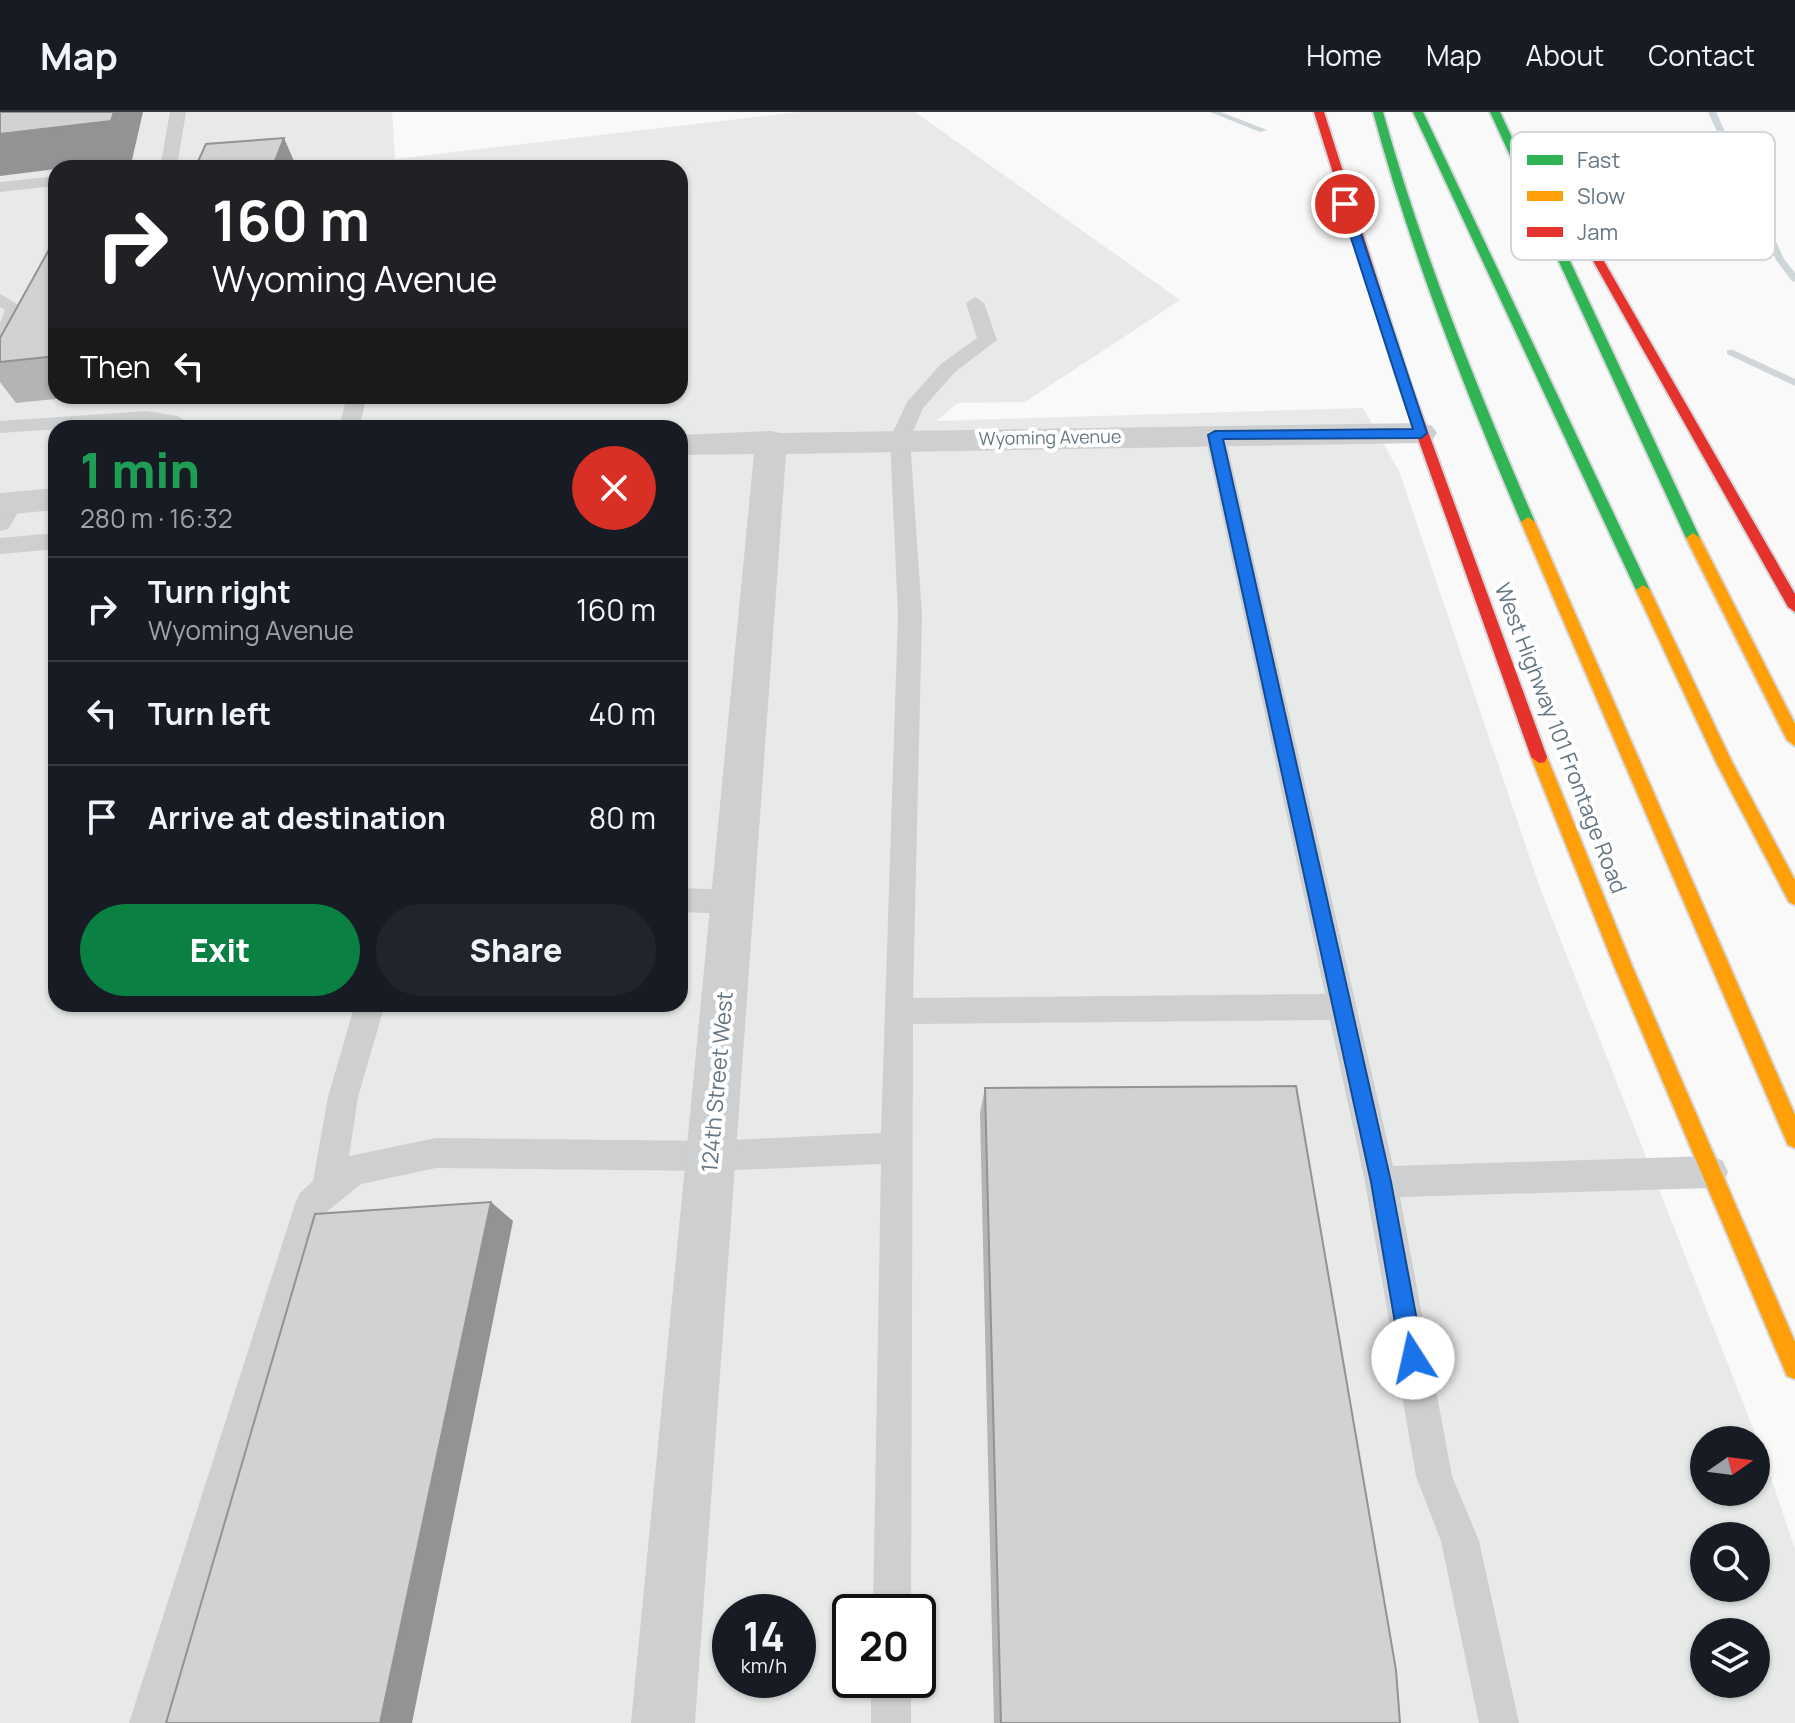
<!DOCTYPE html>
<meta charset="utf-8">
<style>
body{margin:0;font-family:Manrope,sans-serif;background:#20242c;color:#f1f3f6;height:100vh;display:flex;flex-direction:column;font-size:30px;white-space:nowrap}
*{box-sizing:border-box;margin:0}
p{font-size:26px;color:#9ea1a6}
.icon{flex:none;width:44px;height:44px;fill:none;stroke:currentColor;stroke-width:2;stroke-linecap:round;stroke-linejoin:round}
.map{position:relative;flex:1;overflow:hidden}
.drawer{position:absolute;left:48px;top:308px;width:640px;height:592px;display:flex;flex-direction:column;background:#171b24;border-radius:24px;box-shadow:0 2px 6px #0004}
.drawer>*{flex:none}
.guide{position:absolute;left:48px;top:48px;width:640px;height:244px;border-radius:24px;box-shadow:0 2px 6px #0004;background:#202124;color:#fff;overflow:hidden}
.needle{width:52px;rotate:76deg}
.buttons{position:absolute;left:1690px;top:1314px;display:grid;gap:16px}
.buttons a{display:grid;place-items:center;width:80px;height:80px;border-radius:50%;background:#171b24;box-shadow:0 2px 6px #0004;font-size:40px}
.speed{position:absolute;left:712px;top:1482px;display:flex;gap:16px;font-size:40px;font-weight:700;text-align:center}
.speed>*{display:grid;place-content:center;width:104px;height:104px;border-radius:50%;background:#171b24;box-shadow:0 2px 6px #0004;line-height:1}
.speed small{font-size:20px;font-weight:400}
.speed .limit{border:4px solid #111;border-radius:12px;background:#fff;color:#111}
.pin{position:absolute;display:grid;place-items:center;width:68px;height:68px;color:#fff;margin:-34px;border:4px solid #fff;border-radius:50%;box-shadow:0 2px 8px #0007}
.me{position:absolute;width:88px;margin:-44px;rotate:350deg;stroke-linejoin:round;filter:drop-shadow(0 0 6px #0008)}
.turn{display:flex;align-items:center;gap:28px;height:168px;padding:0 32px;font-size:36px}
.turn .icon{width:104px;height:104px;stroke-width:2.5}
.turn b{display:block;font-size:56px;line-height:68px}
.then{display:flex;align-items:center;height:76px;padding:0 32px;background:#0003;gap:16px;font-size:30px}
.round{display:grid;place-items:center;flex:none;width:84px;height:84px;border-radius:42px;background:#20242c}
.headline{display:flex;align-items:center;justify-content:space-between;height:136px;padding:0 32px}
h1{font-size:48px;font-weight:800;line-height:60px;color:#1e9e55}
.primary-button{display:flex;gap:16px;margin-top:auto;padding:16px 32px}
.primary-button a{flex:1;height:92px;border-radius:48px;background:#0b8043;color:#fff;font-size:32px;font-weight:800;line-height:92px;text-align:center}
.primary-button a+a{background:#20242c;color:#f1f3f6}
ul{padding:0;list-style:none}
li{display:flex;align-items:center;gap:24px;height:104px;padding:0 32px;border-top:2px solid #363941}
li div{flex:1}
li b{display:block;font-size:30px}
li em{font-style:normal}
header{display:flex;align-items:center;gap:48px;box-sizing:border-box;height:112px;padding:0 40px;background:#171b24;border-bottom:2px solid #363941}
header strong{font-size:38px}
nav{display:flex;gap:44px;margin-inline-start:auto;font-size:28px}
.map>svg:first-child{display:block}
.built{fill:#e8e9e9;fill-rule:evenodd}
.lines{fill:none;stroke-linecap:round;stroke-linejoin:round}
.stream{fill:#ced6d9;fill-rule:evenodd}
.fast-casing{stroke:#d5d6d7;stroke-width:4}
.slow-casing{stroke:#d5d6d7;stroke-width:4}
.jam-casing{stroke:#d5d6d7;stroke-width:4}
.lane{fill:#cecfd0;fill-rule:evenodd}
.street{fill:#cecfd0;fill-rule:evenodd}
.fast{fill:#30b455;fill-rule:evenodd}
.slow{fill:#ff9f0a;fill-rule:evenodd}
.jam{fill:#e5322d;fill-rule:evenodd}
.wall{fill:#b3b5b5}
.shaded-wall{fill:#929394}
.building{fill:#d0d2d3;stroke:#929394;stroke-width:2}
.route{fill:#1a73e8;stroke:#114b97;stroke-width:2}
.labels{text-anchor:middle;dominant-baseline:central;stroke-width:8;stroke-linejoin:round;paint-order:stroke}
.far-street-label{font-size:18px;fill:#657683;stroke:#fff}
.street-label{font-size:22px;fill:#657683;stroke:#fff}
.key{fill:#fff;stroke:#d1d6da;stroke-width:2}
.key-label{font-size:22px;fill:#657683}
</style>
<header>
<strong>Map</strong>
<nav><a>Home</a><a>Map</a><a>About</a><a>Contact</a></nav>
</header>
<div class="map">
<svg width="1795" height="1611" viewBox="0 0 1795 1611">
<rect width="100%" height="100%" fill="#f9f9f9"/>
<path class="built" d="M0 0H392L395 47 799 0H915L1180 188 1025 290 958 291 936 309 1363 296 1399 359 1540 776 1761 1336 1795 1437V1611H0ZM56 56H680V284H56ZM56 316H680V892H56ZM1704 1328H1756V1380H1704ZM1704 1424H1756V1476H1704ZM730 1500H798V1568H730ZM850 1500H918V1568H850ZM1704 1520H1756V1572H1704Z"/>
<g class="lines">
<g class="stream">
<path d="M1210 0H1221L1267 18 1260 20Z"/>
<path d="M1708 0H1716L1784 147 1795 161V170L1792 169 1776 148Z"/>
<path d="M1727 238H1733L1795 267V274L1727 242Z"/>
</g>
<g class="fast-casing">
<g id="fast">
<path d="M1373 0H1383C1422 141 1477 276 1535 410L1533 413H1523L1521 410C1464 276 1411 141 1373 0Z"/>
<path d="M1413 0H1423L1650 478 1648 482H1638L1636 478Z"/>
<path d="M1490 0H1500L1700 426 1698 429 1693 431 1686 426Z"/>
</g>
</g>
<g class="slow-casing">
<g id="slow">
<path d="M1528 405 1535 410 1795 1003V1036L1788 1033 1521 410Z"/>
<path d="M1693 421 1700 426 1795 612V634L1787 628 1686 426Z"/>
<path d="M1643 473 1650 478 1733 652 1795 768V793L1789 790 1717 652 1636 478Z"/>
<path d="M1539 639 1547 645 1633 856 1795 1230V1267L1787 1264 1615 856 1531 645Z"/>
</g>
</g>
<g class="jam-casing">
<g id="jam">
<path d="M1314 0H1324L1411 273 1547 645 1545 650 1539 651 1531 645 1399 273Z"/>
<path d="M1561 80 1566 83 1795 482V500L1788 495 1556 83Z"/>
</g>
</g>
<g class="lane">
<path d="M170 0H186L177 55 154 56 161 51Z"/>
<path d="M56 64V74L0 80V70Z"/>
<path d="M0 182 24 196 10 236 0 242V211L5 198 0 195Z"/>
<path d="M975 185 984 191 997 228 955 260 923 296 910 327 922 503 913 886 1325 882 1205 323 1215 317 1225 323 1393 1054 1712 1044 1723 1049 1728 1060 1723 1071 1712 1076 1400 1085 1452 1364 1479 1429 1519 1611H1479L1441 1429 1416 1364 1365 1070 1330 908 913 912 911 1500H873L881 1052 711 1059 436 1056 361 1072 324 1102 169 1611H129L295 1092 300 1081 313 1069 328 985 355 892H385L358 985 349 1044 436 1026 711 1029 881 1021 898 503 890 327 907 290 941 252 977 226 966 191Z"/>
<path d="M347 284H367L359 316H339Z"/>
<path d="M147 299 178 304 194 316H170L147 311 0 321V309Z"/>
<path d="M13 384 21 386 24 391 8 417 0 419V395L5 386Z"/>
<path d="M56 421V437L0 442V426Z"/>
<path d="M680 776 732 778 742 782 746 790 742 798 732 802 680 800Z"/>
<rect x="871" y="1568" width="40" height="43"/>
</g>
<g class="street">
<path d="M1421 311 1432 314 1437 321 1432 328 1421 331 786 342 695 1611H631L754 342 680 343V323L771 319 780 321Z"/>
<path d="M56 376V398L0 403V381Z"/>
</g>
<use href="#fast" class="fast"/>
<use href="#slow" class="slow"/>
<use href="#jam" class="jam"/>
</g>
<g class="wall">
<path d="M56 125V284H83L16 291 0 270V226Z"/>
<path d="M985 976 1400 1611H994L980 1001Z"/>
</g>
<g class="shaded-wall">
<path d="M114 0H143L132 48 66 56H56V57L0 64V22Z"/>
<path d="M284 26 297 56H272Z"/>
<path d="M491 1090 513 1109 412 1611H380Z"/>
</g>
<g class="building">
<path d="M0 0H114L111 9 0 22Z"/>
<path d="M284 26 272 56H195L206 32Z"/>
<path d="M56 125V244L0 250V226Z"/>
<path d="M1296 974 1396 1558 1400 1611H1001L985 976Z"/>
<path d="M491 1090 380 1611H166L315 1102Z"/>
</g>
<path class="route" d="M1345 88 1351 92 1427 321 1421 326 1223 327 1391 1070 1424 1246 1421 1254 1413 1258 1405 1254 1401 1246 1371 1070 1208 323 1215 319 1413 317 1340 92Z"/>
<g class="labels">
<g class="far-street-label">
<text transform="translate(1050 325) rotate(-1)">Wyoming Avenue</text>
</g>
<g class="street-label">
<text transform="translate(1561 626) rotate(69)">West Highway 101 Frontage Road</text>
<text transform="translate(717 970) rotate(-85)">124th Street West</text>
</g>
</g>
<rect x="1511" y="20" width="264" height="128" rx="12" class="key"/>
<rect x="1527" y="43" width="36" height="10" fill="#30b455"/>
<rect x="1527" y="79" width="36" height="10" fill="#ff9f0a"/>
<rect x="1527" y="115" width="36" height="10" fill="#e5322d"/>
<g class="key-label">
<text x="1577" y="56">Fast</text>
<text x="1577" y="92">Slow</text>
<text x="1577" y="128">Jam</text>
</g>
</svg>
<div class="buttons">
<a><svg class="needle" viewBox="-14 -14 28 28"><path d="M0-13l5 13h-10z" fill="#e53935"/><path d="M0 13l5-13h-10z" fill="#9ea1a6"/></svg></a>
<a><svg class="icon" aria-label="search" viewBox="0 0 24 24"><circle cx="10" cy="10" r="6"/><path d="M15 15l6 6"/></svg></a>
<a><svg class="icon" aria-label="layers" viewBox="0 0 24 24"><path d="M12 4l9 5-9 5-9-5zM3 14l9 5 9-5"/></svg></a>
</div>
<div class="speed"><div>14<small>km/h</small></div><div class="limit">20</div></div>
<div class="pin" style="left:1345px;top:92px;background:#d93025"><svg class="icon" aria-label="arrive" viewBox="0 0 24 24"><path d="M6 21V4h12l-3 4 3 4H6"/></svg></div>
<svg class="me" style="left:1413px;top:1246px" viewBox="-20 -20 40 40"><circle r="19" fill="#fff"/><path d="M0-13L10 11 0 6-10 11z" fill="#1a73e8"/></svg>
<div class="guide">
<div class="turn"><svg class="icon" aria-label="right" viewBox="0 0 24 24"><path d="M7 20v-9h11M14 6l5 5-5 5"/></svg><div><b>160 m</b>Wyoming Avenue</div></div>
<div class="then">Then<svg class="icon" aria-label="left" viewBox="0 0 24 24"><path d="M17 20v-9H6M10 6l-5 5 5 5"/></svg></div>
</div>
<section class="drawer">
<div class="headline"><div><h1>1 min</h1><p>280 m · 16:32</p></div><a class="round" style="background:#d93025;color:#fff"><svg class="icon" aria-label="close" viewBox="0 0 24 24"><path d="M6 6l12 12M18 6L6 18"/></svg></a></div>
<ul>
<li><svg class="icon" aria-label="right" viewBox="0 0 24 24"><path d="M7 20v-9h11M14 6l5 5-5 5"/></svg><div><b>Turn right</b><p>Wyoming Avenue</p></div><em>160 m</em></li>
<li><svg class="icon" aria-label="left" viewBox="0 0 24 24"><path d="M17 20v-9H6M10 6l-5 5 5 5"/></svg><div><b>Turn left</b></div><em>40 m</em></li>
<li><svg class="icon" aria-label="arrive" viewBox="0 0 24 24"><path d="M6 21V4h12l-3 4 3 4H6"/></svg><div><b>Arrive at destination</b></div><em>80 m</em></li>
</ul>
<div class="primary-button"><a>Exit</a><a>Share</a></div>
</section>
</div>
